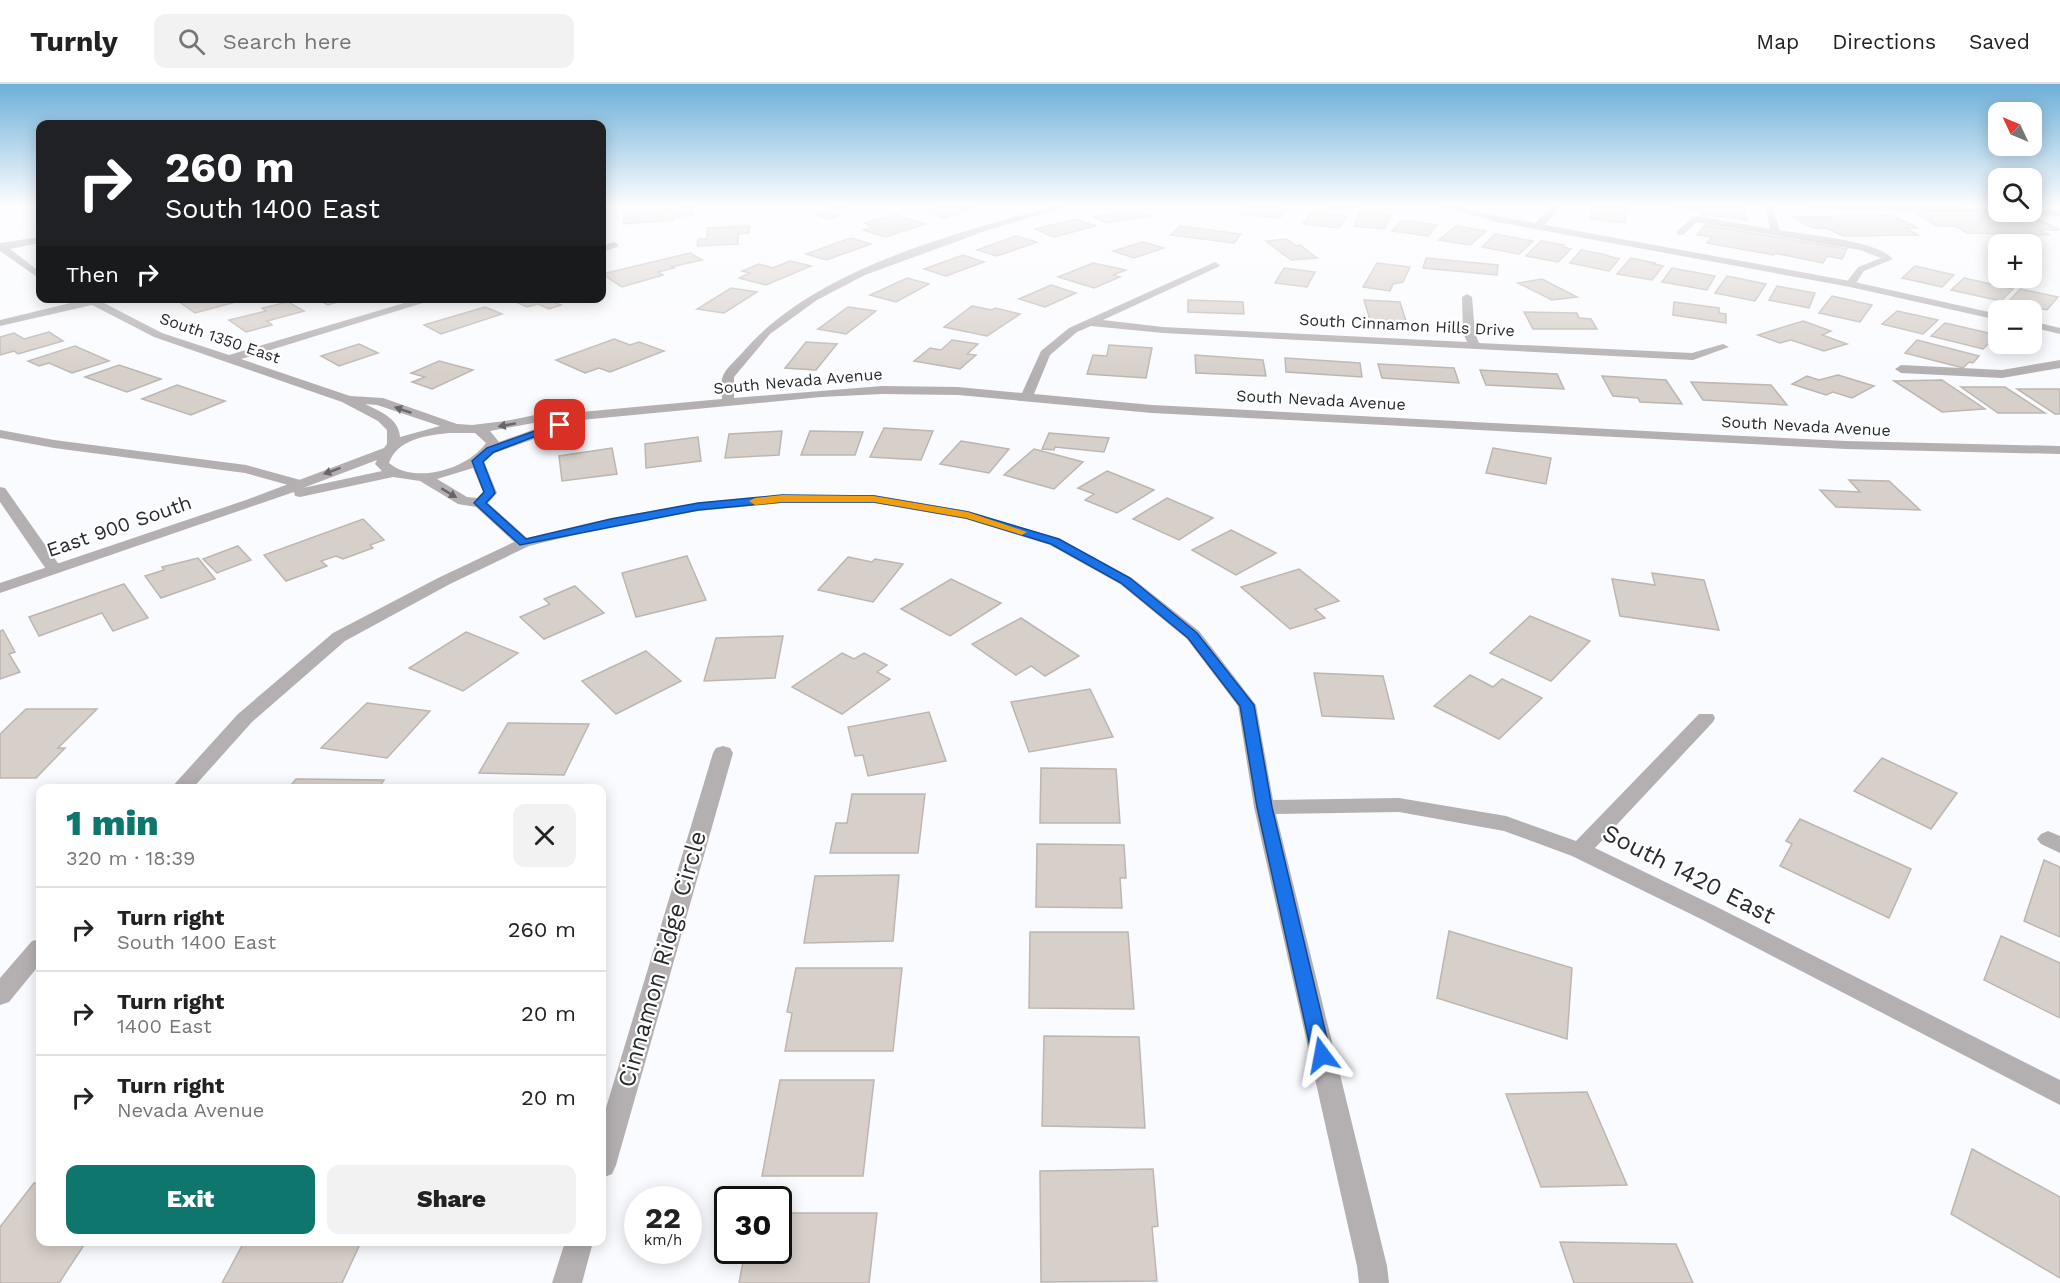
<!DOCTYPE html>
<meta charset="utf-8">
<style>
body{margin:0;font-family:"Work Sans",sans-serif;background:#f2f2f2;color:#222;height:100vh;display:flex;flex-direction:column;font-size:22px;white-space:nowrap}
*{box-sizing:border-box;margin:0}
p{font-size:20px;color:#767676}
.icon{flex:none;width:33px;height:33px;fill:none;stroke:currentColor;stroke-width:2;stroke-linecap:round;stroke-linejoin:round}
.map{position:relative;flex:1;overflow:hidden}
.sheet{position:absolute;left:36px;top:700px;width:570px;height:462px;display:flex;flex-direction:column;background:#fff;border-radius:12px;box-shadow:0 3px 15px #0003}
.sheet>*{flex:none}
.guide{position:absolute;left:36px;top:36px;width:570px;height:183px;border-radius:12px;box-shadow:0 3px 15px #0003;background:#202124;color:#fff;overflow:hidden}
.needle{width:39px;rotate:314deg}
.tools{position:absolute;left:1988px;top:18px;display:grid;gap:12px}
.tools a{display:grid;place-items:center;width:54px;height:54px;border-radius:12px;background:#fff;box-shadow:0 3px 15px #0003;font-size:30px}
.speed{position:absolute;left:624px;top:1102px;display:flex;gap:12px;font-size:30px;font-weight:700;text-align:center}
.speed>*{display:grid;place-content:center;width:78px;height:78px;border-radius:50%;background:#fff;box-shadow:0 3px 15px #0003;line-height:1}
.speed small{font-size:15px;font-weight:400}
.speed .limit{border:3px solid #111;border-radius:9px;background:#fff;color:#111}
.pin{position:absolute;display:grid;place-items:center;width:51px;height:51px;color:#fff;margin:-26px;border-radius:12px;box-shadow:0 3px 9px #0006}
.me{position:absolute;width:66px;margin:-33px;rotate:347deg;stroke-linejoin:round;filter:drop-shadow(0 0 4px #0008)}
.turn{display:flex;align-items:center;gap:21px;height:126px;padding:0 30px;font-size:27px}
.turn .icon{width:78px;height:78px;stroke-width:2.5}
.turn b{display:block;font-size:42px;line-height:51px}
.then{display:flex;align-items:center;height:57px;padding:0 30px;background:#0003;gap:12px;font-size:22px}
.round{display:grid;place-items:center;flex:none;width:63px;height:63px;border-radius:12px;background:#f2f2f2}
.headline{display:flex;align-items:center;justify-content:space-between;height:102px;padding:0 30px}
h1{font-size:36px;font-weight:800;line-height:45px;color:#0f766e}
.primary-button{display:flex;gap:12px;margin-top:auto;padding:12px 30px}
.primary-button a{flex:1;height:69px;border-radius:12px;background:#0f766e;color:#fff;font-size:24px;font-weight:800;line-height:69px;text-align:center}
.primary-button a+a{background:#f2f2f2;color:#222}
ul{padding:0;list-style:none}
li{display:flex;align-items:center;gap:18px;height:84px;padding:0 30px;border-top:2px solid #e0e0e0}
li div{flex:1}
li b{display:block;font-size:22px}
li em{font-style:normal}
header{display:flex;align-items:center;gap:36px;box-sizing:border-box;height:84px;padding:0 30px;background:#fff;border-bottom:2px solid #e0e0e0}
header strong{font-size:28px}
nav{display:flex;gap:33px;margin-inline-start:auto;font-size:21px}
.search{width:420px;height:54px;background:#f2f2f2;display:flex;align-items:center;gap:15px;box-sizing:border-box;padding:0 21px;border-radius:12px;color:#767676;font-size:22px}
.map>svg:first-child{display:block}
.building{fill:#d7cfc9;stroke:#bdb6b0;stroke-width:1.5}
.lines{fill:none;stroke-linecap:round;stroke-linejoin:round}
.service{fill:#b4afb0;fill-rule:evenodd}
.minor{fill:#b4afb0;fill-rule:evenodd}
.tertiary{fill:#b4afb0;fill-rule:evenodd}
.oneway{fill:#686668}
.route{fill:#1a73e8;stroke:#114b97;stroke-width:1.5}
.slow{fill:#f59e0b}
.labels{text-anchor:middle;dominant-baseline:central;stroke-width:4.5;stroke-linejoin:round;paint-order:stroke}
.far-street-label{font-size:16px;fill:#292a2d;stroke:#fff}
.street-label{font-size:20px;fill:#292a2d;stroke:#fff}
.near-street-label{font-size:24px;fill:#292a2d;stroke:#fff}
</style>
<header>
<strong>Turnly</strong>
<div class="search"><svg class="icon" aria-label="search" viewBox="0 0 24 24"><circle cx="10" cy="10" r="6"/><path d="M15 15l6 6"/></svg>Search here</div>
<nav><a>Map</a><a>Directions</a><a>Saved</a></nav>
</header>
<div class="map">
<svg width="2060" height="1199" viewBox="0 0 2060 1199">
<rect width="100%" height="100%" fill="#fafbfe"/>
<g class="building">
<path d="M946 121H973L977 123 944 134 925 127Z"/>
<path d="M1247 121H1257L1287 125 1280 134 1240 130Z"/>
<path d="M1593 121H1627L1625 139 1590 135Z"/>
<path d="M1673 121H1743L1747 136 1700 130 1699 126 1673 124Z"/>
<path d="M692 123 693 131 673 133 674 136 623 140 624 129Z"/>
<path d="M1136 125 1150 132 1106 139 1094 133Z"/>
<path d="M827 127 841 131 830 135 816 131Z"/>
<path d="M1360 127 1391 131 1385 145 1354 142Z"/>
<path d="M1312 128 1347 132 1339 144 1303 140Z"/>
<path d="M1917 130 2034 133 2059 146H2039L2050 151 1967 149 1955 142H1937Z"/>
<path d="M896 131 926 140 885 153 863 146 874 143 864 139Z"/>
<path d="M1891 131 1919 144H1905L1918 151 1843 152 1826 144H1812L1792 133Z"/>
<path d="M1076 135 1096 142 1054 153 1035 145Z"/>
<path d="M1402 136 1437 141 1428 152 1392 147Z"/>
<path d="M1705 141 1847 165 1842 175 1827 172 1823 179 1775 169 1774 171 1707 159 1712 153 1697 151Z"/>
<path d="M749 142V149L738 150V160L697 162 698 155H707L708 144Z"/>
<path d="M1180 142 1241 150 1234 159 1171 151Z"/>
<path d="M1456 142 1486 147 1470 161 1439 156Z"/>
<path d="M1495 150 1533 157 1519 170 1482 163Z"/>
<path d="M1016 152 1037 158 997 172 977 166Z"/>
<path d="M851 154 871 160 826 176 806 170Z"/>
<path d="M1287 155 1296 162 1300 161 1317 174 1291 176 1266 157Z"/>
<path d="M1541 157 1564 161 1563 163 1571 165 1558 178 1526 172Z"/>
<path d="M1143 158 1164 164 1134 174 1113 167Z"/>
<path d="M1581 166 1602 170 1619 175 1609 187 1570 179Z"/>
<path d="M690 169 702 176 671 183 674 184 658 188 663 191 622 203 602 190Z"/>
<path d="M963 171 984 178 946 192 924 185Z"/>
<path d="M1426 174 1498 181 1497 191 1423 184Z"/>
<path d="M1631 174 1655 179 1653 180 1663 182 1652 196 1617 190Z"/>
<path d="M790 177 811 182 766 201 739 194 750 189 742 187 759 180 773 184Z"/>
<path d="M1093 179 1126 186 1113 191 1120 193 1094 204 1058 193Z"/>
<path d="M1377 179 1410 183 1403 198 1393 200 1390 207 1363 203Z"/>
<path d="M1915 182 1954 191 1942 203 1902 194Z"/>
<path d="M1284 184 1315 188 1307 203 1275 199Z"/>
<path d="M1672 184 1715 192 1707 206 1662 198Z"/>
<path d="M1727 192 1766 200 1755 217 1715 209Z"/>
<path d="M907 194 929 200 896 218 870 211Z"/>
<path d="M1964 194 2013 205 2001 217 1951 206Z"/>
<path d="M1542 195 1577 213 1552 216 1518 199Z"/>
<path d="M1051 201 1076 209 1045 223 1019 215Z"/>
<path d="M1777 202 1815 209 1809 224 1769 216Z"/>
<path d="M731 204 757 208 724 229 697 225Z"/>
<path d="M2020 205 2058 213 2047 226 2008 218Z"/>
<path d="M1832 212 1872 221 1860 238 1819 229Z"/>
<path d="M174 214H240L243 216 195 229Z"/>
<path d="M315 214H350L328 221Z"/>
<path d="M507 214H570L556 219 561 221 549 225 538 220 527 223Z"/>
<path d="M1188 216 1243 218 1244 230 1188 228Z"/>
<path d="M1364 216 1400 218 1406 237 1370 236Z"/>
<path d="M288 218 304 227 267 237 272 241 246 248 229 236 266 227 262 224Z"/>
<path d="M1674 218 1719 224V229L1726 230V239L1673 231Z"/>
<path d="M972 222 992 226 995 224 1020 230 987 252 944 243Z"/>
<path d="M485 223 502 230 441 250 424 241Z"/>
<path d="M848 223 876 227 846 250 818 245Z"/>
<path d="M1897 227 1938 236 1923 250 1882 240Z"/>
<path d="M1524 228 1577 229 1579 234 1591 235 1597 245H1533Z"/>
<path d="M1803 237 1831 247 1822 251 1847 260 1824 267 1791 256 1780 259 1758 251Z"/>
<path d="M1945 239 1997 251 1983 265 1931 252Z"/>
<path d="M49 248 63 257 18 270 14 267 0 271V253L14 249 24 255Z"/>
<path d="M614 255 630 261 639 258 664 267 610 288 599 284 585 289 556 276Z"/>
<path d="M952 256 978 260 967 270 976 271 960 285 914 277 930 264 941 266Z"/>
<path d="M1917 256 1979 272 1973 279 1969 278 1963 284 1905 269Z"/>
<path d="M806 258 837 260 816 286 785 284Z"/>
<path d="M359 260 378 269 339 282 321 272Z"/>
<path d="M1109 261 1152 264 1146 294 1087 290 1093 271 1107 272Z"/>
<path d="M75 262 109 277 72 289 49 279 39 282 28 277Z"/>
<path d="M1195 271 1263 276 1266 292 1196 289Z"/>
<path d="M1285 274 1360 279 1362 293 1286 288Z"/>
<path d="M439 277 473 286 432 305 412 298 425 293 411 289Z"/>
<path d="M1378 280 1454 284 1459 299 1382 294Z"/>
<path d="M119 281 161 295 127 308 85 293Z"/>
<path d="M1480 286 1557 290 1564 305 1486 301Z"/>
<path d="M1838 291 1874 302 1852 314 1833 308 1826 311 1792 300 1807 292 1819 296Z"/>
<path d="M1602 292 1666 296 1682 320 1640 318 1638 314 1613 312Z"/>
<path d="M1942 296 1985 325 1942 328 1894 297Z"/>
<path d="M1691 298 1771 301 1787 321 1703 316Z"/>
<path d="M177 301 225 317 191 331 142 315Z"/>
<path d="M1961 303H2005L2045 329H1998Z"/>
<path d="M2017 305H2060V330H2055Z"/>
<path d="M884 344 933 347 921 376 870 373Z"/>
<path d="M782 347 779 371 725 374 729 350Z"/>
<path d="M810 347 863 348 855 371H801Z"/>
<path d="M1049 349 1109 354 1104 368 1055 363 1054 366 1042 365Z"/>
<path d="M698 353 701 377 646 384 645 360Z"/>
<path d="M961 357 1009 365 989 389 940 380Z"/>
<path d="M612 364 617 390 562 397 559 372Z"/>
<path d="M1493 364 1551 374 1546 400 1486 389Z"/>
<path d="M1034 365 1083 378 1054 405 1004 391Z"/>
<path d="M1107 387 1154 406 1117 429 1085 416 1094 410 1078 404Z"/>
<path d="M1849 396 1889 397 1920 426 1836 423 1820 406 1860 408Z"/>
<path d="M1167 414 1213 434 1179 456 1133 435Z"/>
<path d="M363 435 384 456 370 461 373 464 343 475 336 472 321 477 327 482 286 497 264 471Z"/>
<path d="M1231 446 1276 469 1236 491 1192 466Z"/>
<path d="M238 462 251 476 217 489 203 475Z"/>
<path d="M687 472 706 516 636 533 622 489Z"/>
<path d="M848 473 872 478 875 475 903 480 873 518 818 506Z"/>
<path d="M198 474 215 495 161 514 145 492 164 486 162 483Z"/>
<path d="M1299 485 1339 517 1315 525 1325 534 1290 545 1241 503Z"/>
<path d="M1652 489 1704 496 1719 546 1620 532 1612 495 1655 501Z"/>
<path d="M951 495 1001 519 950 552 901 525Z"/>
<path d="M124 500 148 534 113 547 102 529 39 552 29 533Z"/>
<path d="M575 502 604 529 544 555 520 533 550 520 544 515Z"/>
<path d="M1530 532 1590 557 1551 597 1490 569Z"/>
<path d="M1021 534 1079 572 1045 592 1031 582 1016 591 972 560Z"/>
<path d="M3 546 15 568 9 570 20 588 0 595V547Z"/>
<path d="M466 548 518 569 463 607 409 584Z"/>
<path d="M783 552 775 594 704 597 716 554Z"/>
<path d="M646 567 681 597 616 630 582 597Z"/>
<path d="M842 569 854 575 864 569 887 581 877 588 890 595 842 630 792 603Z"/>
<path d="M1314 589 1383 592 1394 635 1322 632Z"/>
<path d="M1470 591 1493 603 1502 595 1542 614 1499 655 1434 622Z"/>
<path d="M1090 605 1113 653 1029 668 1011 618Z"/>
<path d="M367 619 430 627 387 674 321 664Z"/>
<path d="M26 625H97L58 664H65L36 694H0V650Z"/>
<path d="M929 628 946 677 868 692 863 671 855 672 848 643Z"/>
<path d="M508 639 589 640 564 691 479 689Z"/>
<path d="M1882 674 1957 709 1931 745 1854 707Z"/>
<path d="M1041 684 1116 685 1120 739H1040Z"/>
<path d="M296 695 384 696 378 705H288Z"/>
<path d="M852 710H925L918 769H830L836 739H847Z"/>
<path d="M1800 735 1911 785 1889 834 1780 782 1792 760 1786 757Z"/>
<path d="M1037 760 1124 761 1126 794H1120L1122 824 1036 823Z"/>
<path d="M2044 776 2060 783V853L2024 837Z"/>
<path d="M899 791 893 857 804 859 815 792Z"/>
<path d="M1449 847 1572 884 1567 955 1437 914Z"/>
<path d="M1030 848H1128L1134 925 1029 924Z"/>
<path d="M2001 852 2060 879V934L1984 896Z"/>
<path d="M796 884H902L893 967H785L792 929 787 928Z"/>
<path d="M1044 952 1139 953 1145 1044 1042 1042Z"/>
<path d="M780 996H874L863 1092H762Z"/>
<path d="M1587 1008 1627 1101 1541 1103 1506 1010Z"/>
<path d="M1972 1065 2060 1113V1194L1951 1130Z"/>
<path d="M1153 1085 1158 1142 1152 1143 1157 1197 1041 1198 1040 1087Z"/>
<path d="M34 1099H40V1158H86L59 1199H0V1143Z"/>
<path d="M778 1129H877L869 1199H739L745 1167H778Z"/>
<path d="M244 1158H361L342 1199H222Z"/>
<path d="M1560 1158 1676 1160 1693 1199H1574Z"/>
</g>
<g class="lines">
<g class="service">
<path d="M822 121H851L837 127Z"/>
<path d="M1325 121H1363L1359 124H1329Z"/>
<path d="M1693 133 1700 135 1683 151H1677V147Z"/>
<path d="M2060 276V284L2002 294 1901 289 1895 285 1901 281 2002 286Z"/>
<path d="M0 346 54 356 246 381 304 397 306 400 299 404 245 389 54 364 0 354Z"/>
<path d="M0 403 5 404 60 482 62 485 60 488H48L0 418Z"/>
</g>
<g class="minor">
<path d="M1058 121H1072L988 146 865 191 817 216 770 250 734 293V314L882 302 958 303 1022 309 1041 267 1069 244 1215 178 1220 181 1218 183 1103 236 1163 243 1467 258 1463 249 1462 213 1467 210 1472 213 1475 249 1479 259 1692 269 1723 260 1729 263 1693 276 1163 249 1091 242 1077 248 1050 271 1034 310 1152 321 1702 350 1846 357 2060 362V370L1846 365 1152 329 958 311 882 310 821 313 581 336 560 334 490 347 499 358 558 337H568L569 340 568 343 492 370 484 377 497 409 488 419 527 454 611 434 698 419 782 411H874L968 427 1060 455 1132 494 1199 547 1256 621 1273 716 1399 714 1506 732 1576 757 1699 630H1713L1715 634 1713 638 1595 764 1717 823 2060 996V1021L1701 835 1572 772 1504 747 1399 728 1276 730 1387 1182 1389 1199H1359L1357 1182 1254 723 1238 622 1187 555 1120 500 1050 461 966 435 874 419H782L698 427 611 442 529 462 450 500 345 557 252 638 192 705H170L238 630 333 549 438 494 514 458 476 423 458 420 420 397 393 393 300 413 295 412 294 408 0 509V499L246 416 384 364 387 360V346L378 337 342 318 154 253 92 221 0 242V236L83 216 82 214H102V218L162 249 229 271 421 214H439L241 275 350 312 383 314 457 340 472 341 505 337 560 326 581 328 722 315C722 309 720 298 723 292 726 284 737 275 743 268 815 184 954 150 1058 121ZM365 320 377 321 440 342 400 353C399 334 379 327 365 320ZM449 349H475L486 359C468 385 415 401 389 379 397 355 428 351 449 349ZM377 376 375 380 382 387 303 404ZM473 384 483 408 477 414 467 413 437 395Z"/>
<path d="M1551 121H1559L1554 131 1541 144H1535V140Z"/>
<path d="M1765 121H1773L1779 146C1806 151 1876 156 1893 175L1864 187 1854 202 1850 203 1845 200 1858 183 1881 174 1860 166 1696 138 1692 135 1696 132 1770 145Z"/>
<path d="M1804 121 1998 124V128L2060 126V132L1808 124Z"/>
<path d="M40 153V159L10 165 40 188V195L0 167V159Z"/>
<path d="M614 158 619 161 617 163 602 168V162Z"/>
<path d="M723 662 730 664 733 669 616 1081 612 1090 602 1094V1037L713 669 716 664Z"/>
<path d="M2048 747 2060 752V769L2041 760 2037 755 2041 750Z"/>
<path d="M40 855V880L9 918 0 921V894L32 857Z"/>
<path d="M565 1158H593L582 1199H552Z"/>
</g>
<g class="tertiary">
<path d="M1435 121H1450L1497 132 1850 197 1998 230V236L1850 203 1497 138Z"/>
<path d="M2031 237 2060 244V250L2031 243Z"/>
</g>
</g>
<defs><path id="oneway-solid" d="M-6-.8H1V-3.2L6.5 0L1 3.2V.8H-6Z" transform="scale(1.5)"/></defs>
<g class="oneway">
<use href="#oneway-solid" transform="translate(403 326) rotate(-161)"/>
<use href="#oneway-solid" transform="translate(507 341) rotate(170)"/>
<use href="#oneway-solid" transform="translate(332 387) rotate(160)"/>
<use href="#oneway-solid" transform="translate(449 409) rotate(31)"/>
</g>
<linearGradient id="sky" x2="0" y2="1"><stop stop-color="#6db0d9"/><stop offset="0.42" stop-color="#fdfdff"/><stop offset="1" stop-color="#fdfdff" stop-opacity="0"/></linearGradient>
<rect width="2060" height="289" fill="url(#sky)"/>
<path class="route" d="M557 339 565 341 494 368 483 378 495 409 486 419 526 455 611 435 698 419 782 411 874 412 968 428 1059 455 1130 494 1197 549 1254 621 1272 723 1331 971 1329 977 1322 980 1315 977 1312 971 1257 723 1240 622 1188 554 1121 499 1051 460 966 434 874 418H782L698 426 520 461 474 419 484 408 472 377 487 364Z"/>
<path class="slow" d="M782 411 874 412 968 428 1027 448 1022 451 966 434 874 418H782L755 421 749 417 755 414Z"/>
<g class="labels">
<g class="far-street-label">
<text transform="translate(1407 241) rotate(3)">South Cinnamon Hills Drive</text>
<text transform="translate(220 254) rotate(19)">South 1350 East</text>
<text transform="translate(798 297) rotate(-5)">South Nevada Avenue</text>
<text transform="translate(1321 316) rotate(3)">South Nevada Avenue</text>
<text transform="translate(1806 342) rotate(3)">South Nevada Avenue</text>
</g>
<g class="street-label">
<text transform="translate(119 442) rotate(-19)">East 900 South</text>
</g>
<g class="near-street-label">
<text transform="translate(1689 790) rotate(27)">South 1420 East</text>
<text transform="translate(662 875) rotate(-74)">Cinnamon Ridge Circle</text>
</g>
</g>
</svg>
<div class="tools">
<a><svg class="needle" viewBox="-14 -14 28 28"><path d="M0-13l5 13h-10z" fill="#e53935"/><path d="M0 13l5-13h-10z" fill="#767676"/></svg></a>
<a><svg class="icon" aria-label="search" viewBox="0 0 24 24"><circle cx="10" cy="10" r="6"/><path d="M15 15l6 6"/></svg></a>
<a>+</a>
<a>−</a>
</div>
<div class="speed"><div>22<small>km/h</small></div><div class="limit">30</div></div>
<div class="pin" style="left:560px;top:341px;background:#d93025"><svg class="icon" aria-label="arrive" viewBox="0 0 24 24"><path d="M6 21V4h12l-3 4 3 4H6"/></svg></div>
<svg class="me" style="left:1322px;top:971px" viewBox="-20 -20 40 40"><path d="M0-17L14 15 0 8-14 15z" fill="#1a73e8" stroke="#fff" stroke-width="4"/></svg>
<div class="guide">
<div class="turn"><svg class="icon" aria-label="right" viewBox="0 0 24 24"><path d="M7 20v-9h11M14 6l5 5-5 5"/></svg><div><b>260 m</b>South 1400 East</div></div>
<div class="then">Then<svg class="icon" aria-label="right" viewBox="0 0 24 24"><path d="M7 20v-9h11M14 6l5 5-5 5"/></svg></div>
</div>
<section class="sheet">
<div class="headline"><div><h1>1 min</h1><p>320 m · 18:39</p></div><a class="round"><svg class="icon" aria-label="close" viewBox="0 0 24 24"><path d="M6 6l12 12M18 6L6 18"/></svg></a></div>
<ul>
<li><svg class="icon" aria-label="right" viewBox="0 0 24 24"><path d="M7 20v-9h11M14 6l5 5-5 5"/></svg><div><b>Turn right</b><p>South 1400 East</p></div><em>260 m</em></li>
<li><svg class="icon" aria-label="right" viewBox="0 0 24 24"><path d="M7 20v-9h11M14 6l5 5-5 5"/></svg><div><b>Turn right</b><p>1400 East</p></div><em>20 m</em></li>
<li><svg class="icon" aria-label="right" viewBox="0 0 24 24"><path d="M7 20v-9h11M14 6l5 5-5 5"/></svg><div><b>Turn right</b><p>Nevada Avenue</p></div><em>20 m</em></li>
</ul>
<div class="primary-button"><a>Exit</a><a>Share</a></div>
</section>
</div>
